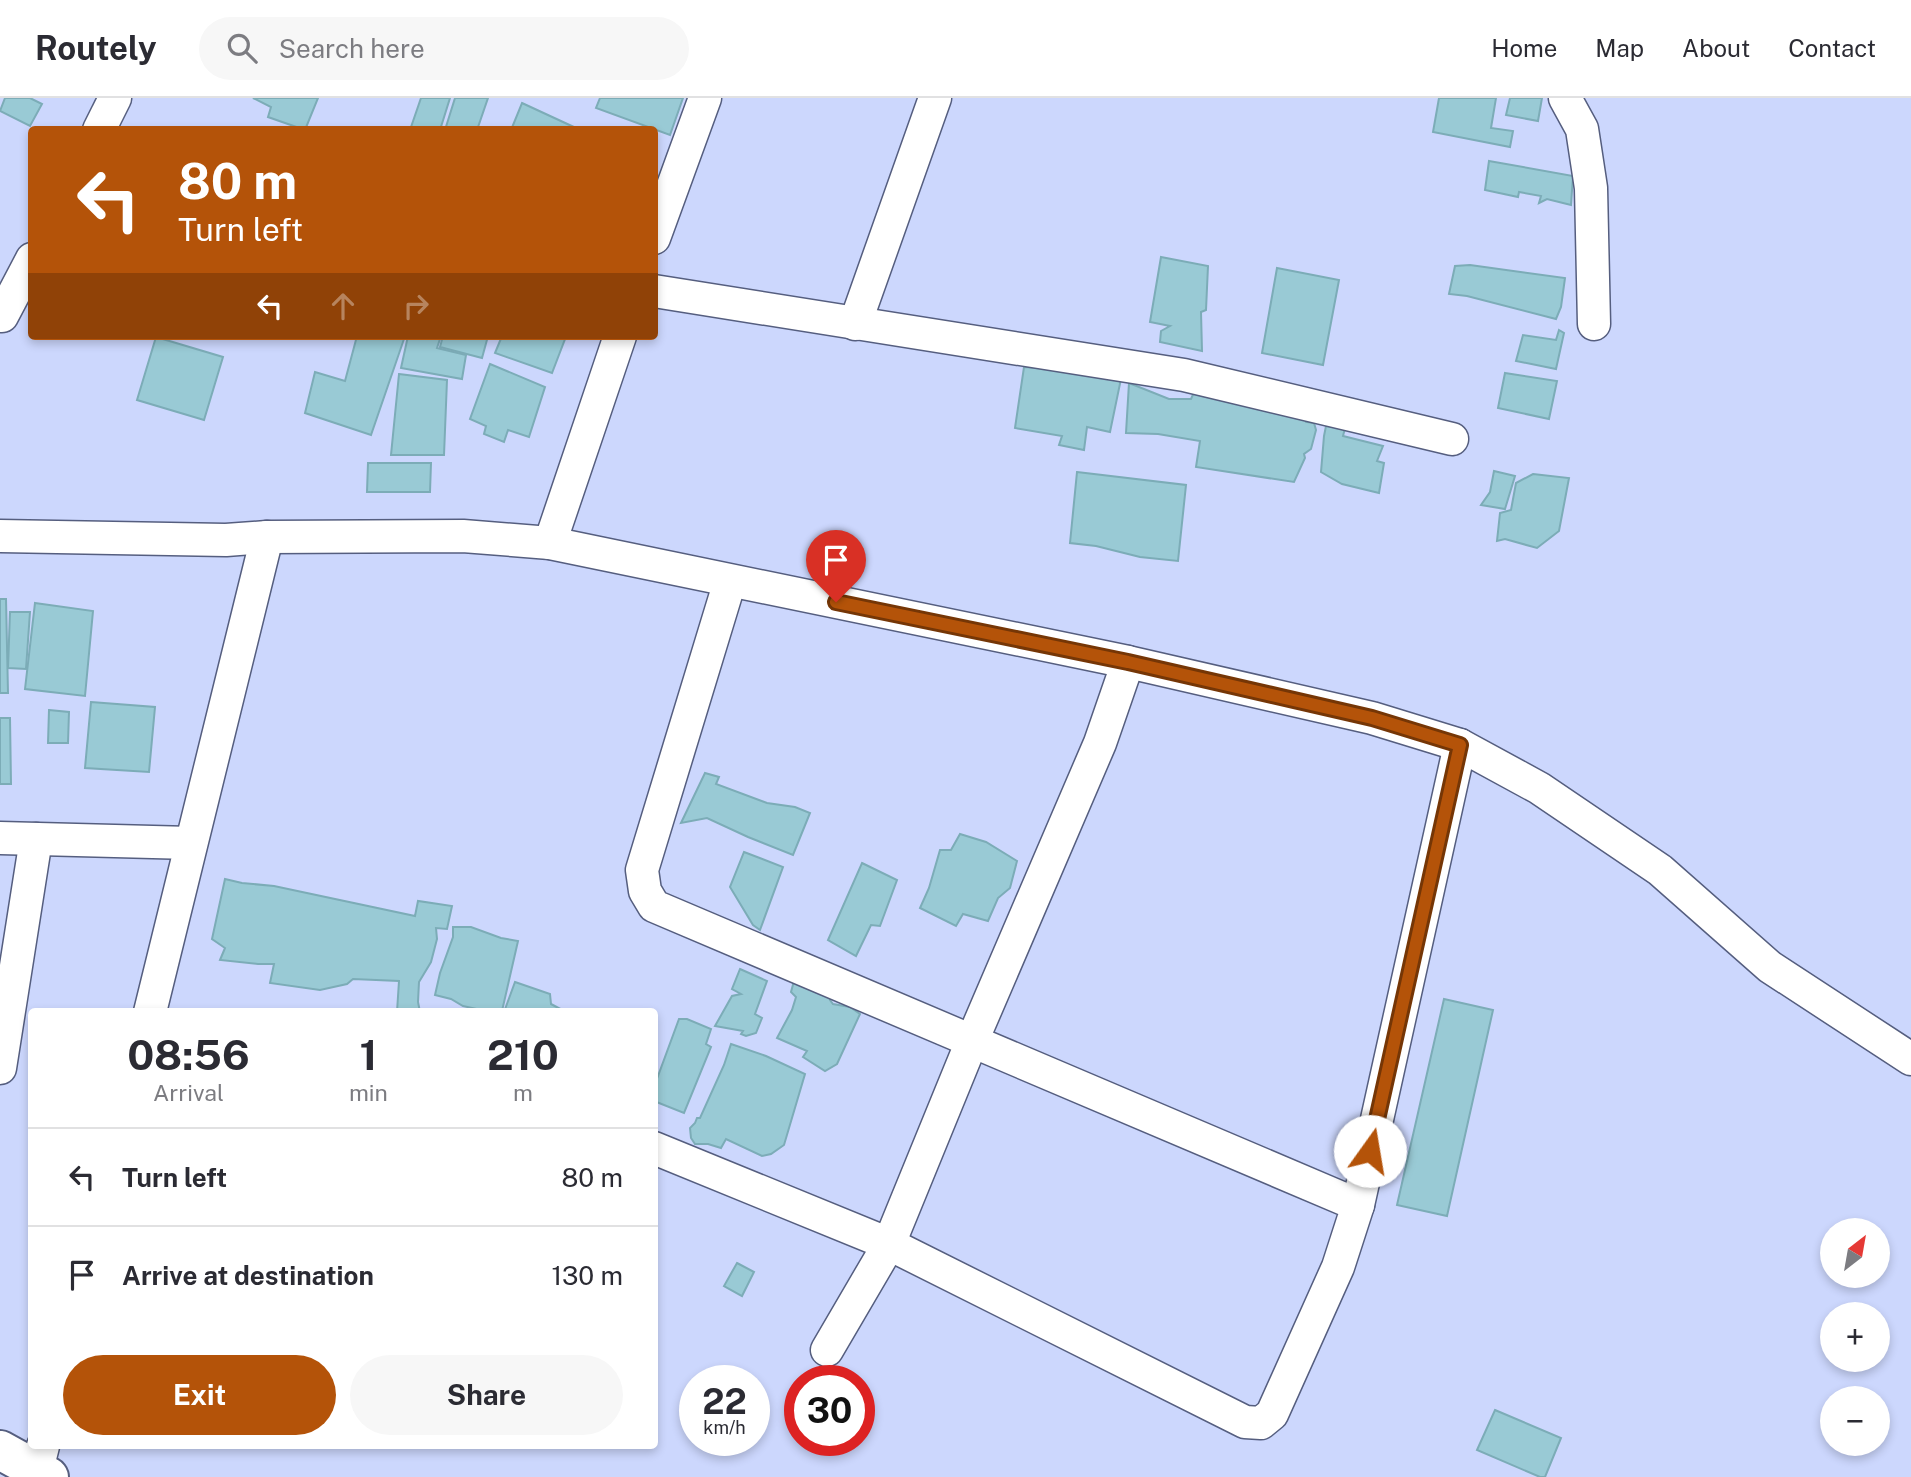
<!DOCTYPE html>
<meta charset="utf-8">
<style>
body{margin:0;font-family:"Public Sans",sans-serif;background:#f7f7f7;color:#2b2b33;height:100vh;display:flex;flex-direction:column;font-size:26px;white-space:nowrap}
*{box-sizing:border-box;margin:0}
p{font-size:23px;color:#7c7c81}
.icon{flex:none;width:38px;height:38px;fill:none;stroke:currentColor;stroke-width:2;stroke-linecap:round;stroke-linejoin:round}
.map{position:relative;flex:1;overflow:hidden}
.sheet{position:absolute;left:28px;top:910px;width:630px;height:441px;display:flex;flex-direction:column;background:#fff;border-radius:7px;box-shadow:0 4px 10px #0003}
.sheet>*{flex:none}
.guide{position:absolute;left:28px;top:28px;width:630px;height:214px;border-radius:7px;box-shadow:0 4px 10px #0003;background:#b45309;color:#fff;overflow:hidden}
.needle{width:46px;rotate:31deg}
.controls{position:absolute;left:1820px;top:1120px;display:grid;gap:14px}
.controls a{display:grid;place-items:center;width:70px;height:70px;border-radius:50%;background:#fff;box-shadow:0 4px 10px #0003;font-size:35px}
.speed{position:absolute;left:679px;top:1267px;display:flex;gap:14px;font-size:35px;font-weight:700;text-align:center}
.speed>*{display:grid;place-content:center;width:91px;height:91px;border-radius:50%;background:#fff;box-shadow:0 4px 10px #0003;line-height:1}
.speed small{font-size:18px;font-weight:400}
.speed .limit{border:10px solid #d22;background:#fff;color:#111}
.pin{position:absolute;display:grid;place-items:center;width:60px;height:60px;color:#fff;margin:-72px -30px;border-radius:50% 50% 50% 0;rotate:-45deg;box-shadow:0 0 7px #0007}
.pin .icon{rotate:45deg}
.me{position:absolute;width:77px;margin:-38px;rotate:13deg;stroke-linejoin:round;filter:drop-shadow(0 0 5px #0008)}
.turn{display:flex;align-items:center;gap:24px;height:147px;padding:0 35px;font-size:32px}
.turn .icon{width:91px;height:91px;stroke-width:2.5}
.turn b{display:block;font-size:49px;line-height:60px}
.lanes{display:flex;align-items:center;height:66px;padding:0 35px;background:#0003;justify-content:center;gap:35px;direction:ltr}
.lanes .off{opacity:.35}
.eta{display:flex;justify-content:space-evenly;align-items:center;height:119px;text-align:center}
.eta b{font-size:42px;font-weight:700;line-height:49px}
.cta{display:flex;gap:14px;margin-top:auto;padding:14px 35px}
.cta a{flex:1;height:80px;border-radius:42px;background:#b45309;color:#fff;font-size:28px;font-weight:700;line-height:80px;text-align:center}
.cta a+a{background:#f7f7f7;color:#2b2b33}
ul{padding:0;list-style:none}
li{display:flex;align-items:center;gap:21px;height:98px;padding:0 35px;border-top:2px solid #e1e1e2}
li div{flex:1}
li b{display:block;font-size:26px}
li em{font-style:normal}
header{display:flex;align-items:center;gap:42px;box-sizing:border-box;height:98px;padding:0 35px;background:#fff;border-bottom:2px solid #e1e1e2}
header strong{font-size:33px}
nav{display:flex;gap:38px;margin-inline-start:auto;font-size:24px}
.search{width:490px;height:63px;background:#f7f7f7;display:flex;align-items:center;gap:18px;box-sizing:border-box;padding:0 24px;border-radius:38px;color:#7c7c81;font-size:26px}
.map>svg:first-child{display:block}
.building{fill:#99cad5;stroke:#7cacb7;stroke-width:2}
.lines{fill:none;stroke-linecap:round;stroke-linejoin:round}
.minor-casing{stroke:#555e7f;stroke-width:35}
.primary-casing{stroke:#555e7f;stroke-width:42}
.minor{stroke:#fff;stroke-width:32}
.primary{stroke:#fff;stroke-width:38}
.route-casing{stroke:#753606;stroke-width:18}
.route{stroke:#b45309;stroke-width:12}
</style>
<header>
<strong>Routely</strong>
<div class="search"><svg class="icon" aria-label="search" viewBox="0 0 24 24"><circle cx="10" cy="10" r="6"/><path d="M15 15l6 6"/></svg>Search here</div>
<nav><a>Home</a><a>Map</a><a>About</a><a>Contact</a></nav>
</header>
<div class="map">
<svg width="1911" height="1379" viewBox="0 0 1911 1379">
<rect width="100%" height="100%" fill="#ccd7fd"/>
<g class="building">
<path d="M5 0H30L42 6 30 28 0 13Z"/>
<path d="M253 0H318L305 32 268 19 271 9Z"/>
<path d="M421 0H450L440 32H410Z"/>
<path d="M455 0H488L477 32H445Z"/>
<path d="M600 0H683L670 37 596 10Z"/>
<path d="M1439 0H1496L1491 30 1513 33 1510 49 1433 34Z"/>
<path d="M1510 0H1542L1538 23 1506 17Z"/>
<path d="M522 5 576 30V32H511Z"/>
<path d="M1489 63 1573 78 1571 107 1547 101 1539 105 1541 98 1519 94 1518 99 1485 92Z"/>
<path d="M1161 159 1208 168 1206 212 1201 214 1202 253 1160 244 1161 233 1170 228 1150 224Z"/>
<path d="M1470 167 1565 180 1561 209 1556 221 1467 198 1449 196 1455 168Z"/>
<path d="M1277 170 1339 182 1323 267 1262 255Z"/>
<path d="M1559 232 1564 235 1556 271 1516 263 1523 237 1556 242Z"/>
<path d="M357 238H395L404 241 371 337 305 315 315 274 345 283Z"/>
<path d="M408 238H441L437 250 466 257 462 281 401 270Z"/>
<path d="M443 238H488L482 260 440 249Z"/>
<path d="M502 238H556L565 241 552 275 495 255Z"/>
<path d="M156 239 223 259 204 322 137 302Z"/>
<path d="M490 266 545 289 529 339 508 332 504 344 484 336 486 328 470 321Z"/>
<path d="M1024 269 1122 276 1110 334 1087 329 1084 352 1059 347 1062 338 1015 330Z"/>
<path d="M1505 275 1557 283 1549 321 1498 310Z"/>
<path d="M399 276 447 282 444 357H391Z"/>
<path d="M1129 285 1169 301H1191L1195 292 1272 301 1269 314 1281 313 1307 316 1306 324 1314 325 1316 332 1311 351 1304 356 1305 360 1294 384 1196 369 1200 343 1158 336 1126 335Z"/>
<path d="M1326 328 1345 330 1343 338 1383 348 1377 363 1384 365 1379 395 1342 386 1321 374 1324 338Z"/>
<path d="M368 365H431L430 394H367Z"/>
<path d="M1494 373 1515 378 1505 411 1481 407 1490 394Z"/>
<path d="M1077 374 1186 387 1178 463 1140 459 1096 448 1070 445Z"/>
<path d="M1533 376 1569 380 1559 433 1537 450 1505 441 1497 443 1500 415 1511 412 1516 385Z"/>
<path d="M0 501H6L8 595H0Z"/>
<path d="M35 505 93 513 85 598 25 591Z"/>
<path d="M10 514H30L26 571 8 570Z"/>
<path d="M91 604 155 609 149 674 85 670Z"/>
<path d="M49 612 69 614 68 645H48Z"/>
<path d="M0 620H10L11 686H0Z"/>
<path d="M705 675 719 679 716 686 767 705 795 709 810 715 793 757 748 739 707 720 681 725Z"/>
<path d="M960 736 986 744 1017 763 1010 790 998 800 988 823 963 816 956 828 920 810 929 790 940 752H951Z"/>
<path d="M744 754 783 769 760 832 753 827 730 789Z"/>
<path d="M862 765 897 782 880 828 871 827 856 858 828 842Z"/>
<path d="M225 781 242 785 274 788 415 818 418 803 452 808 447 831 436 830 437 841 431 864 419 884 418 904 420 914H397L399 883 353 881 347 886 320 892 270 885 274 866H258L220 862 225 850 212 841Z"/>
<path d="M453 829H471L501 840 518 843 502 913 481 912 463 908 451 901 435 897 440 875 453 839Z"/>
<path d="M740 871 767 883 755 916 762 920 756 935 746 938 741 936 743 933 715 928 732 898 741 896 732 891Z"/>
<path d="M794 883 809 891 815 885 829 898 830 902 833 906 850 909 860 916 837 966 825 973 803 959 807 953 777 940 792 912 796 899 791 894Z"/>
<path d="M515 884 550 896 551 906 566 914H504Z"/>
<path d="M1444 901 1493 912 1447 1118 1397 1107Z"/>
<path d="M679 921H687L711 931 706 946 711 949 684 1015 654 1003V989Z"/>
<path d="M731 946 766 958 805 976 784 1047 771 1056 762 1058 726 1041 721 1050 708 1046H695L691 1040 690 1030 695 1025 697 1020H700L724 967Z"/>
<path d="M737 1165 754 1174 742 1198 724 1188Z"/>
<path d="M1495 1312 1561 1340 1545 1379H1540L1477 1352Z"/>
</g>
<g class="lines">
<g class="minor-casing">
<g id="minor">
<path d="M1565 0 1582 31 1591 90 1594 226"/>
<path d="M99 32 115 0"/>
<path d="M654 140 705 0"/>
<path d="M654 193 1184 277 1452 341"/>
<path d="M2 218 32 161"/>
<path d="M855 226 935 0"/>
<path d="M0 438 226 442 267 439 463 438 550 445 1128 564 1372 620 1460 647 1539 690 1660 772 1770 869 1911 961"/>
<path d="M550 445 620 238"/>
<path d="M0 740 191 745"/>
<path d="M150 914 267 439"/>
<path d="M0 970 36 741"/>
<path d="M654 1050 889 1146 1245 1324 1261 1325 1272 1316 1338 1169 1358 1107 654 808 645 793 642 772 730 483"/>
<path d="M1358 1107 1460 647"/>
<path d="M827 1252 889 1146 972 943 1100 645 1128 564"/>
<path d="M37 1372 43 1348"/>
</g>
</g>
<g class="primary-casing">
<path id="primary" d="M0 1352 49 1379"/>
</g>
<use href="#minor" class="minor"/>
<use href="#primary" class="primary"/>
</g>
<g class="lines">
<g class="route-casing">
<path id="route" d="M836 504 1128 564 1372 620 1460 647 1370 1053"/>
</g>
<use href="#route" class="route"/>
</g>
</svg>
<div class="controls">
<a><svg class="needle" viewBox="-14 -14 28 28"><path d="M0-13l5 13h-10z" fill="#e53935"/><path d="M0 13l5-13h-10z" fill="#7c7c81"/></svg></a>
<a>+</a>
<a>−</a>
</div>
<div class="speed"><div>22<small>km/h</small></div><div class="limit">30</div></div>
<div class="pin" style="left:836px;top:504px;background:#d93025"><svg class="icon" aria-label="arrive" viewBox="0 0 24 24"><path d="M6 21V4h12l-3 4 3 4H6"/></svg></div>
<svg class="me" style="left:1370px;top:1053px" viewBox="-20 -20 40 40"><circle r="19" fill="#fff"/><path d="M0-13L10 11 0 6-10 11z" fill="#b45309"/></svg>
<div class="guide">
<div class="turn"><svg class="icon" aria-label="left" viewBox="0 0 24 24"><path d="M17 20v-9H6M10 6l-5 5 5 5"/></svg><div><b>80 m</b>Turn left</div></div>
<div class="lanes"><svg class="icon" aria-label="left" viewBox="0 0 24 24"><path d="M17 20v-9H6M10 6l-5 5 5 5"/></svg><svg class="icon off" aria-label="ahead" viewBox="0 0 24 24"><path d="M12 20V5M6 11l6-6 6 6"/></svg><svg class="icon off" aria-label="right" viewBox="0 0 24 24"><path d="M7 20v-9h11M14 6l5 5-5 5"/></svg></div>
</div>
<section class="sheet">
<div class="eta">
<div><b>08:56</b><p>Arrival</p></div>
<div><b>1</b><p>min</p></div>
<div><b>210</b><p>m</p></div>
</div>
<ul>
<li><svg class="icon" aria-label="left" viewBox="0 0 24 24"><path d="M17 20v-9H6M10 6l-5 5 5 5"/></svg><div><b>Turn left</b></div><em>80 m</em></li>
<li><svg class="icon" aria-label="arrive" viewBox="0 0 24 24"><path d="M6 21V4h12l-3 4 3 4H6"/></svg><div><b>Arrive at destination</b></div><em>130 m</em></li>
</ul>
<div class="cta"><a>Exit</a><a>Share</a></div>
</section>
</div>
